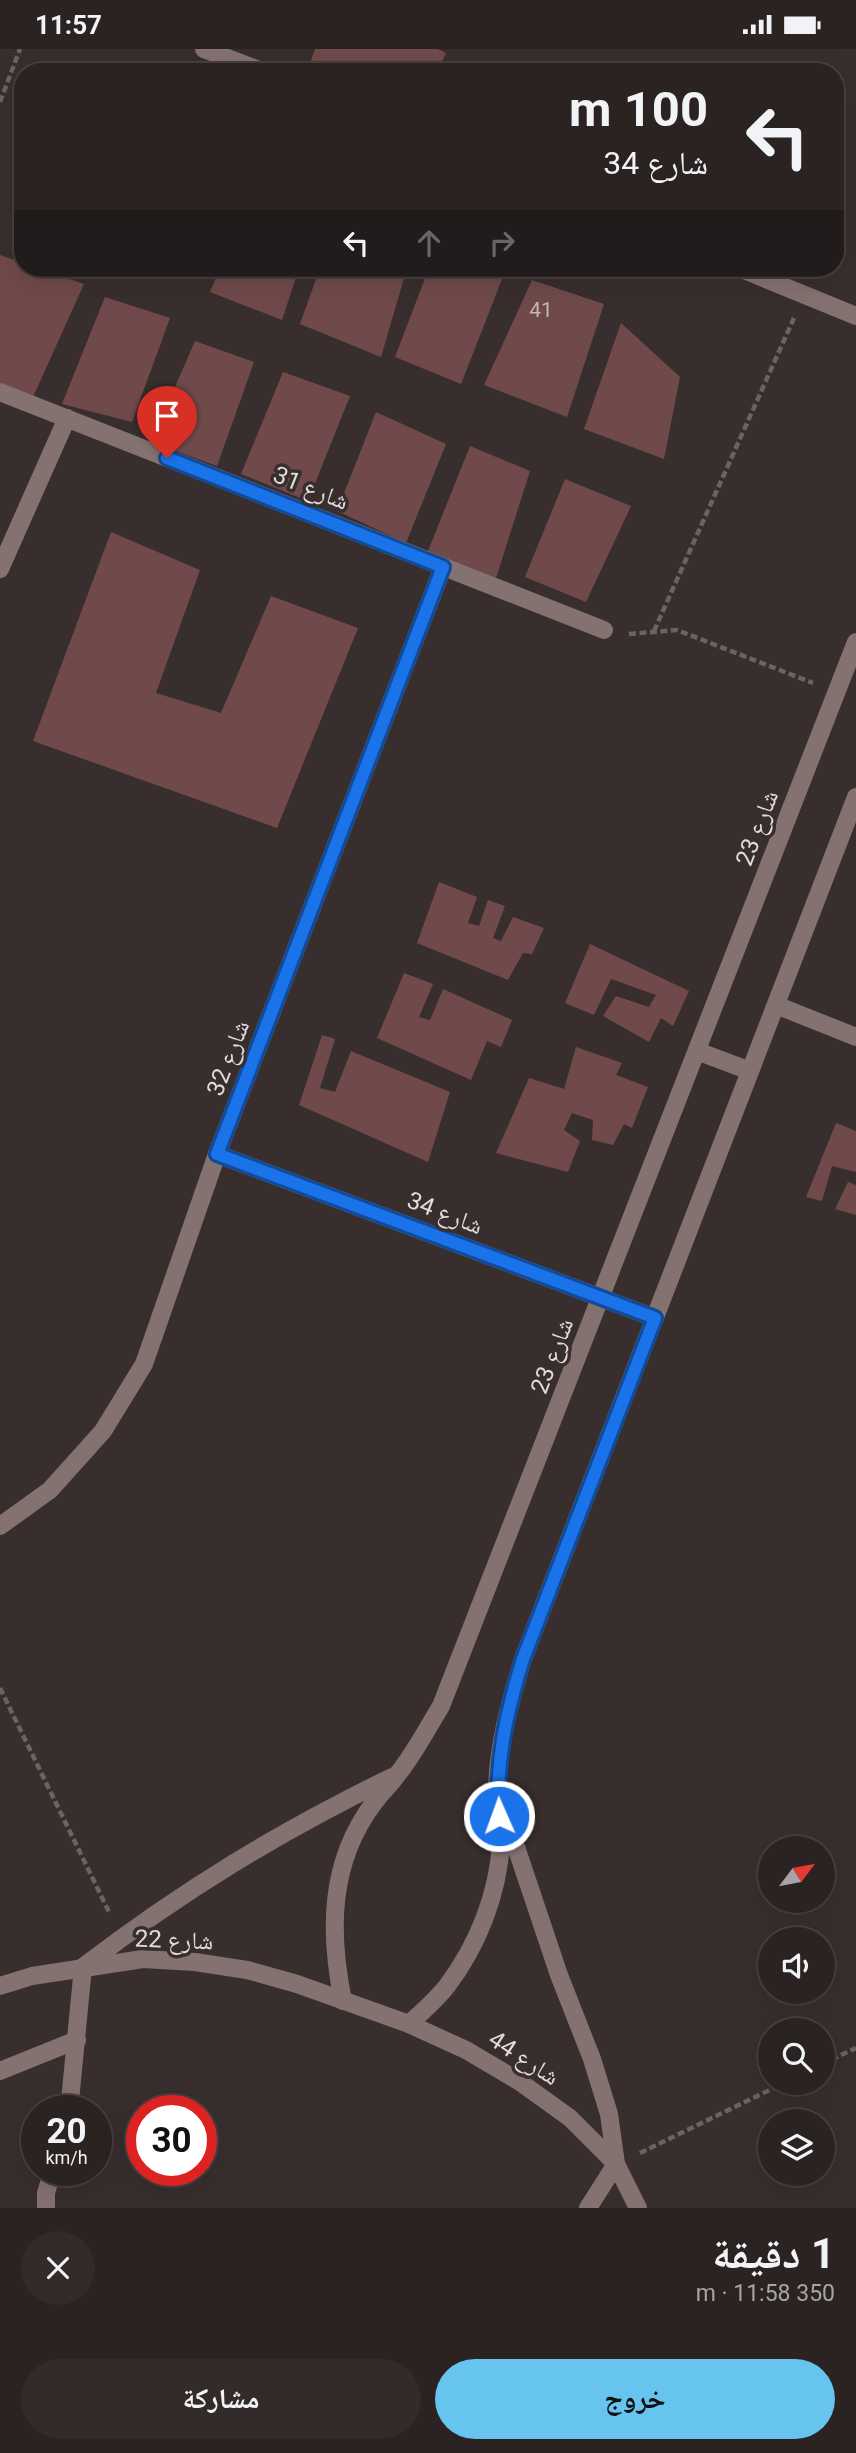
<!DOCTYPE html>
<html lang="ar">
<meta charset="utf-8">
<style>
body{margin:0;font-family:Roboto,"Noto Naskh Arabic",sans-serif;background:#332a2a;color:#f1f3f6;direction:rtl;height:100vh;display:flex;flex-direction:column;font-size:26px;white-space:nowrap}
*{box-sizing:border-box;margin:0}
p{font-size:23px;color:#a6a4a5}
.icon{flex:none;width:38px;height:38px;fill:none;stroke:currentColor;stroke-width:2;stroke-linecap:round;stroke-linejoin:round}
.map{position:relative;height:2159px;overflow:hidden;direction:ltr}
.details{display:flex;flex-direction:column;background:#2b2222;flex:1}
.details>*{flex:none}
.hud{position:absolute;left:14px;top:14px;width:830px;height:214px;border-radius:28px;box-shadow:0 7px 28px #0002,0 0 0 2px #473f40;direction:rtl;background:#2b2222;color:#f1f3f6;overflow:hidden}
.needle{width:46px;rotate:58deg}
.fabs{position:absolute;left:758px;top:1787px;display:grid;gap:14px}
.fabs a{display:grid;place-items:center;width:77px;height:77px;border-radius:50%;background:#2b2222;box-shadow:0 7px 28px #0002,0 0 0 2px #473f40;font-size:35px}
.speed{position:absolute;left:21px;top:2046px;display:flex;gap:14px;font-size:35px;font-weight:700;text-align:center}
.speed>*{display:grid;place-content:center;width:91px;height:91px;border-radius:50%;background:#2b2222;box-shadow:0 7px 28px #0002,0 0 0 2px #473f40;line-height:1}
.speed small{font-size:18px;font-weight:400}
.speed .limit{border:10px solid #d22;background:#fff;color:#111}
.pin{position:absolute;display:grid;place-items:center;width:60px;height:60px;color:#fff;margin:-72px -30px;border-radius:50% 50% 50% 0;rotate:-45deg;box-shadow:0 0 7px #0007}
.pin .icon{rotate:45deg}
.me{position:absolute;width:77px;margin:-38px;rotate:358deg;stroke-linejoin:round;filter:drop-shadow(0 0 5px #0008)}
.turn{display:flex;align-items:center;gap:24px;height:147px;padding:0 21px;font-size:32px}
.turn .icon{width:91px;height:91px;stroke-width:2.5}
.turn b{display:block;font-size:49px;line-height:60px}
.lanes{display:flex;align-items:center;height:66px;padding:0 21px;background:#0003;justify-content:center;gap:35px;direction:ltr}
.lanes .off{opacity:.35}
.round{display:grid;place-items:center;flex:none;width:74px;height:74px;border-radius:37px;background:#332a2a}
.headline{display:flex;align-items:center;justify-content:space-between;height:119px;padding:0 21px}
h1{font-size:42px;font-weight:700;line-height:52px}
.button{display:flex;gap:14px;margin-top:auto;padding:14px 21px}
.button a{flex:1;height:80px;border-radius:42px;background:#67c4ef;color:#111;font-size:28px;font-weight:700;line-height:80px;text-align:center}
.button a+a{background:#332a2a;color:#f1f3f6}
.status{display:flex;justify-content:space-between;align-items:center;height:49px;padding:0 35px;background:#2b2222;direction:ltr}
.status svg{height:19px;fill:currentColor}
.map>svg:first-child{display:block}
.building{fill:#704a4a}
.lines{fill:none;stroke-linecap:round;stroke-linejoin:round}
.path{stroke:#6c6262;stroke-width:4.5;stroke-dasharray:7 3.5;stroke-linecap:butt}
.minor{stroke:#847271;stroke-width:18}
.route-casing{stroke:#114b97;stroke-width:18}
.route{stroke:#1a73e8;stroke-width:12}
.labels{text-anchor:middle;dominant-baseline:central;stroke-width:7;stroke-linejoin:round;paint-order:stroke}
.number-label{font-size:21px;fill:#c6b7b7}
.street-label{font-size:24px;fill:#e2dbdb;stroke:#392e2e}
</style>
<div class="status"><b>11:57</b><svg viewBox="0 0 49 12"><path d="M0 12V9h3v3zM5 12V6h3v6zM10 12V3h3v9zM15 12V0h3v12zM26 1h20v11H26zM47 4h2v5h-2z"/></svg></div>
<div class="map">
<svg width="856" height="2159" viewBox="0 0 856 2159">
<rect width="100%" height="100%" fill="#392e2e"/>
<g class="building">
<path d="M315 0H438L446 4 437 23H307Z"/>
<path d="M23 123V157L12 151Z"/>
<path d="M0 206 23 214V219H37L84 235 33 348 0 334Z"/>
<path d="M170 219H192L189 226Z"/>
<path d="M220 219H299L282 271 210 243Z"/>
<path d="M320 219H407L381 308 300 275Z"/>
<path d="M429 219 506 220 461 335 395 308Z"/>
<path d="M532 231 604 255 567 368 484 336Z"/>
<path d="M105 248 170 269 132 373 62 355Z"/>
<path d="M621 274 680 328 664 410 584 380Z"/>
<path d="M195 292 254 313 217 417 151 393Z"/>
<path d="M283 323 350 347 308 452 241 425Z"/>
<path d="M376 363 446 395 406 494 337 462Z"/>
<path d="M470 397 530 422 496 529 428 502Z"/>
<path d="M565 430 631 457 586 553 525 528Z"/>
<path d="M111 483 200 521 156 644 221 664 271 547 358 579 277 779 33 692Z"/>
<path d="M439 833 477 848 468 874 479 877 488 851 505 857 493 889 501 892 513 868 544 879 532 905 523 904 508 931 417 894Z"/>
<path d="M590 895 689 942 673 977 661 969 649 993 603 967 616 947 649 958 656 946 611 930 594 966 565 954Z"/>
<path d="M404 924 433 935 419 968 430 971 443 940 512 971 501 998 487 992 471 1031 377 989Z"/>
<path d="M322 986 335 990 320 1039 335 1043 351 1002 450 1043 428 1113 299 1056Z"/>
<path d="M576 998 622 1014 616 1026 648 1038 632 1079 624 1075 613 1096 592 1091 593 1071 572 1064 564 1081 580 1092 568 1123 496 1104 529 1029 564 1040Z"/>
<path d="M836 1074 856 1082V1123L832 1117 822 1152 806 1148Z"/>
<path d="M848 1133 856 1136V1166L835 1160Z"/>
</g>
<g class="lines">
<g class="path">
<path d="M0 53 20 0"/>
<path d="M654 582 794 269"/>
<path d="M629 585 677 581 813 634"/>
<path d="M0 1639 110 1865"/>
<path d="M822 2015 856 1999"/>
<path d="M640 2104 784 2034"/>
</g>
<g class="minor">
<path d="M204 0 264 23"/>
<path d="M739 219 856 267"/>
<path d="M0 343 604 581"/>
<path d="M0 520 67 369"/>
<path d="M776 956 856 988"/>
<path d="M697 1002 750 1022"/>
<path d="M217 1105 655 1269"/>
<path d="M0 1477 50 1441 103 1382 144 1315 217 1105 443 518"/>
<path d="M505 1765 559 1926 592 2010 609 2065 616 2115 588 2159"/>
<path d="M0 1937 32 1927 143 1910 195 1913 247 1921 297 1935 409 1975 466 2001 520 2033 570 2069 616 2115 638 2159"/>
<path d="M343 1952C329 1883 329 1814 373 1755 380 1745 390 1736 397 1726 414 1705 427 1680 441 1657L856 593"/>
<path d="M409 1975C422 1963 436 1951 447 1937 478 1896 498 1845 501 1794 501 1777 497 1759 497 1741 498 1696 510 1653 523 1610L856 748"/>
<path d="M0 2022 77 1991"/>
<path d="M69 2062 83 1918C182 1842 279 1783 392 1728"/>
<path d="M46 2159V2144L53 2121"/>
</g>
</g>
<g class="lines">
<g class="route-casing">
<path id="route" d="M167 409 443 518 217 1105 655 1269 523 1610C507 1662 495 1713 499 1767"/>
</g>
<use href="#route" class="route"/>
</g>
<g class="labels">
<g class="number-label">
<text x="541" y="261">41</text>
</g>
<g class="street-label">
<text transform="translate(311 439) rotate(22)">شارع 31</text>
<text transform="translate(757 779) rotate(-69)">شارع 23</text>
<text transform="translate(228 1009) rotate(-69)">شارع 32</text>
<text transform="translate(445 1164) rotate(21)">شارع 34</text>
<text transform="translate(552 1307) rotate(-69)">شارع 23</text>
<text transform="translate(174 1891) rotate(2)">شارع 22</text>
<text transform="translate(524 2009) rotate(33)">شارع 44</text>
</g>
</g>
</svg>
<div class="fabs">
<a><svg class="needle" viewBox="-14 -14 28 28"><path d="M0-13l5 13h-10z" fill="#e53935"/><path d="M0 13l5-13h-10z" fill="#a6a4a5"/></svg></a>
<a><svg class="icon" aria-label="sound" viewBox="0 0 24 24"><path d="M4 9h4l5-4v14l-5-4H4zM17 9q2 3 0 6"/></svg></a>
<a><svg class="icon" aria-label="search" viewBox="0 0 24 24"><circle cx="10" cy="10" r="6"/><path d="M15 15l6 6"/></svg></a>
<a><svg class="icon" aria-label="layers" viewBox="0 0 24 24"><path d="M12 4l9 5-9 5-9-5zM3 14l9 5 9-5"/></svg></a>
</div>
<div class="speed"><div>20<small>km/h</small></div><div class="limit">30</div></div>
<div class="pin" style="left:167px;top:409px;background:#d93025"><svg class="icon" aria-label="arrive" viewBox="0 0 24 24"><path d="M6 21V4h12l-3 4 3 4H6"/></svg></div>
<svg class="me" style="left:499px;top:1767px" viewBox="-20 -20 40 40"><circle r="17" fill="#1a73e8" stroke="#fff" stroke-width="3"/><path d="M0-11L8 9 0 5-8 9z" fill="#fff"/></svg>
<div class="hud">
<div class="turn"><svg class="icon" aria-label="left" viewBox="0 0 24 24"><path d="M17 20v-9H6M10 6l-5 5 5 5"/></svg><div><b>100 m</b>شارع 34</div></div>
<div class="lanes"><svg class="icon" aria-label="left" viewBox="0 0 24 24"><path d="M17 20v-9H6M10 6l-5 5 5 5"/></svg><svg class="icon off" aria-label="ahead" viewBox="0 0 24 24"><path d="M12 20V5M6 11l6-6 6 6"/></svg><svg class="icon off" aria-label="right" viewBox="0 0 24 24"><path d="M7 20v-9h11M14 6l5 5-5 5"/></svg></div>
</div>
</div>
<section class="details">
<div class="headline"><div><h1>1 دقيقة</h1><p>350 m · 11:58</p></div><a class="round"><svg class="icon" aria-label="close" viewBox="0 0 24 24"><path d="M6 6l12 12M18 6L6 18"/></svg></a></div>
<div class="button"><a>خروج</a><a>مشاركة</a></div>
</section>
